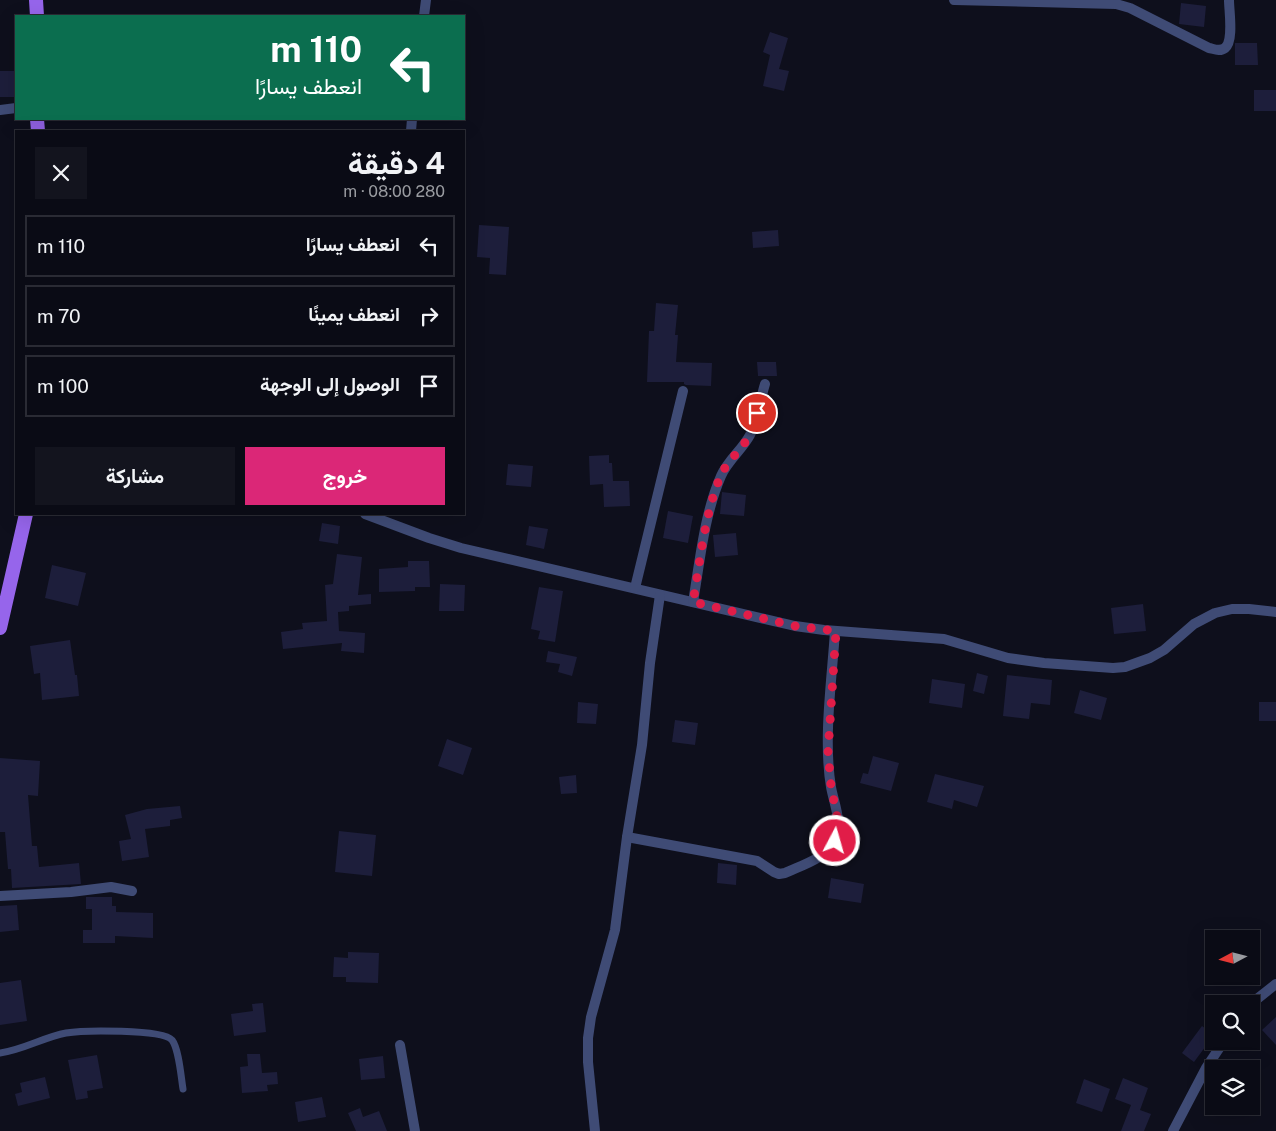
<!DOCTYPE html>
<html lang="ar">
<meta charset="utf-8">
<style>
body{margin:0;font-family:"Public Sans",Vazirmatn,sans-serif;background:#13141e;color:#f1f3f6;direction:rtl;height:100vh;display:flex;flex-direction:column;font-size:19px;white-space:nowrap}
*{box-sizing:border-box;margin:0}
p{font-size:16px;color:#999ba0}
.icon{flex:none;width:28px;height:28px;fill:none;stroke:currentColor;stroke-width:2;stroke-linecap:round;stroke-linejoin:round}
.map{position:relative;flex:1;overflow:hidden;direction:ltr}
.sheet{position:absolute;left:15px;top:130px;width:450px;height:385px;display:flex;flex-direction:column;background:#0a0b15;border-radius:0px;box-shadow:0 5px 20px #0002,0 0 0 1px #2a2b34;direction:rtl}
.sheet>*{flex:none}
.hud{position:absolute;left:15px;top:15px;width:450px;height:105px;border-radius:0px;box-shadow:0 5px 20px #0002,0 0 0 1px #2a2b34;direction:rtl;background:#0b6e4f;color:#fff;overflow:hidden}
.needle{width:32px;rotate:263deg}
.controls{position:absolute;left:1205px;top:930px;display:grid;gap:10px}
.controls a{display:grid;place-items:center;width:55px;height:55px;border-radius:0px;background:#0a0b15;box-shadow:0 5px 20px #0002,0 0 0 1px #2a2b34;font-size:25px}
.pin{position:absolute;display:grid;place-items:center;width:42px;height:42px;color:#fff;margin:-21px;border:2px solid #fff;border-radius:50%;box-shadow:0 1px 5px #0007}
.me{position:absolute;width:55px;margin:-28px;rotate:6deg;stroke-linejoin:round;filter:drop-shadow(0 0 4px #0008)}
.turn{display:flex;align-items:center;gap:18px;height:105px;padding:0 20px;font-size:22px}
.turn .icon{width:65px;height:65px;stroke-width:2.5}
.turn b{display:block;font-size:35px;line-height:42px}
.round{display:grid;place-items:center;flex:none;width:52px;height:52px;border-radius:0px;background:#13141e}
.overview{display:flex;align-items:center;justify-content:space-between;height:85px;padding:0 20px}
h1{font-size:30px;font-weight:700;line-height:38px}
.cta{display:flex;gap:10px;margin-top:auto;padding:10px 20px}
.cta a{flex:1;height:58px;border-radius:0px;background:#db2777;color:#fff;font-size:20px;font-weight:700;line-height:58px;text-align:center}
.cta a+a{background:#13141e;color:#f1f3f6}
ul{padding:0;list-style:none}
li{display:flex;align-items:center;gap:15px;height:62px;margin:0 10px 8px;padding:0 10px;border:2px solid #2a2b34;border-radius:0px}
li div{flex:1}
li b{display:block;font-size:19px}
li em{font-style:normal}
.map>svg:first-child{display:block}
.building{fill:#1d1e3b}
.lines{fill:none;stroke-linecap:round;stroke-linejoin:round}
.service{stroke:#3f4b75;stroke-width:7}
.minor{stroke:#3f4b75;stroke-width:10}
.primary{stroke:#9665eb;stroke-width:14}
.route{stroke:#e11d48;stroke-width:9;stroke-dasharray:0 16.2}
</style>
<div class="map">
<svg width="1276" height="1131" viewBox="0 0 1276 1131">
<rect width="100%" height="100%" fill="#0e0f1c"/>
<g class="building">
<path d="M1181 3 1206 6 1204 27 1179 24Z"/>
<path d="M770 32 788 38 779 69 789 71 784 91 763 86 770 55 763 52Z"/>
<path d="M1235 43H1257L1258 65H1235Z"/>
<rect x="0" y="71" width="16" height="26"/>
<rect x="1254" y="90" width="22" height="21"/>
<path d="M479 225 509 227 506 275 489 274 490 258 477 257Z"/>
<path d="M778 230 779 246 753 248 752 232Z"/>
<path d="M656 303 678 305 675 335H678L676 362 712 363 711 386 686 385 684 384V382H647L649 331H654Z"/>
<path d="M757 362H776L777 376H758Z"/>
<path d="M609 455V463H612L613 481H629L630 506 604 507 603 484 590 485 589 456Z"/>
<path d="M508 464 533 466 531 487 506 485Z"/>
<path d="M722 492 746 495 744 516 720 514Z"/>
<path d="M668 511 693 516 688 543 663 538Z"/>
<path d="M322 523 340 526 338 544 319 541Z"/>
<path d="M529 526 548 529 544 549 526 545Z"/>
<path d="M736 533 738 555 715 557 713 535Z"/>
<path d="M337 554 362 557 358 595 371 594V604L349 606V611L338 612 339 631 365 633 364 653 341 651 342 643 283 649 281 632 303 629 302 623 327 621 325 585 333 584Z"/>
<path d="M408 561H429L430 587H415V591L379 592V569L408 567Z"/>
<path d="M52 565 86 573 78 606 45 598Z"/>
<path d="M440 584 465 585 464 611H439Z"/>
<path d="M539 587 563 591 555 642 538 639 540 631 531 629Z"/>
<path d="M1143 604 1146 631 1114 634 1111 608Z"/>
<path d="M70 640 75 675H77L79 696 42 700 40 673 34 674 30 646Z"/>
<path d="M548 651 577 657 572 676 558 672 560 664 546 662Z"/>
<path d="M977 673 988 676 984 694 973 691Z"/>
<path d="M1007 675 1052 680 1050 705 1031 703 1029 719 1003 716Z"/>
<path d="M932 679 965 684 962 708 929 703Z"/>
<path d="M1080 690 1107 698 1101 720 1074 713Z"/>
<path d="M578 702 598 704 596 724 577 723Z"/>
<rect x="1259" y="702" width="17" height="19"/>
<path d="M675 720 698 723 695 745 672 742Z"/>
<path d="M447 739 472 748 463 775 438 766Z"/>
<path d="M873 756 899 763 891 791 860 783 863 773 868 774Z"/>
<path d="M0 758 40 761 38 796 28 795 32 846H37L39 867 79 863 81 884 12 888 11 869H8L5 832H0Z"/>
<path d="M935 774 984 786 977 807 954 800 952 809 927 802Z"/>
<path d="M576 775 577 793 561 794 559 777Z"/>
<path d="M180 806 182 818 170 820V826L145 829 149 857 122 861 119 841 131 839 125 815 147 809Z"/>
<path d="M339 831 376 835 372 876 335 872Z"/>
<path d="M718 863 737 865 736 885 717 883Z"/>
<path d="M831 878 864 884 861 903 828 898Z"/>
<path d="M86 897H112V906H116V912L153 913V938L115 936V943H83V930H92V909H86Z"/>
<path d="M17 905 19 930 0 932V906Z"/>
<path d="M348 952 379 953 378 983 346 982V977H333L334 957 348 958Z"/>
<path d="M21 980 27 1021 0 1025V983Z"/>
<path d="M263 1003 266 1032 234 1036 231 1014 253 1011 252 1004Z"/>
<path d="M1276 1017V1045L1262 1030Z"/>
<path d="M1202 1026 1214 1035 1194 1062 1182 1053Z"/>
<path d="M247 1054H260L262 1073 277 1072 278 1084 267 1085 268 1091 242 1093 240 1067 248 1066Z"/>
<path d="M97 1055 103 1088 87 1091 88 1098 76 1100 68 1060Z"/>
<path d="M383 1056 385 1078 361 1080 359 1059Z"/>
<path d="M45 1077 50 1098 18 1106 15 1094 22 1092 20 1083Z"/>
<path d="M1123 1078 1148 1088 1140 1110 1151 1114 1144 1131H1121L1131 1105 1115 1099Z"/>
<path d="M1084 1079 1110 1089 1102 1112 1076 1103Z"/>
<path d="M322 1097 326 1117 298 1122 295 1102Z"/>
<path d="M360 1108 363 1117 379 1111 387 1131H356L348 1113Z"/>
</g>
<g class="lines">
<path class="service" d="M0 1053C23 1050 44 1037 66 1033 83 1030 162 1029 172 1040 179 1049 181 1077 183 1089"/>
<g class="minor">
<path d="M954 0 1116 4 1130 8 1209 48C1214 49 1220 52 1225 48 1234 41 1229 11 1229 0"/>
<path d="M424 16 426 0"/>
<path d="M0 110 16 108"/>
<path d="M411 131 412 119"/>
<path d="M365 514 429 538 461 548 795 626 824 630 944 639 1008 658 1044 663 1113 668 1125 667 1150 658 1164 650 1194 624 1215 613 1232 609H1249L1276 612"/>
<path d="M635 588 683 391"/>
<path d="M693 602C700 561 704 515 721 476 728 460 742 450 750 435 758 420 760 400 765 384"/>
<path d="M627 837 757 861 774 872 779 874 785 873C802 865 827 858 835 840 843 823 834 804 831 787 823 739 832 679 835 631"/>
<path d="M0 896 71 892 111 887 132 891"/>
<path d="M1251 1006 1257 999 1276 984"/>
<path d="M400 1045 415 1131"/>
<path d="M595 1131 588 1062V1038L591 1017 615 930 627 837 642 745 650 663 660 595"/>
<path d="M1173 1131 1206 1068 1224 1041"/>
</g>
<g class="primary">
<path d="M36 0 37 16"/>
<path d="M37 119 38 131"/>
<path d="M0 628 26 514"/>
</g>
</g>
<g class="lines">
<path class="route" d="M757 413C754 423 752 433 746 441 738 453 727 462 721 475 705 512 700 562 693 602L795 626 836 631 828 752 831 786 838 822V830L835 841"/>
</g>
</svg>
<div class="controls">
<a><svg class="needle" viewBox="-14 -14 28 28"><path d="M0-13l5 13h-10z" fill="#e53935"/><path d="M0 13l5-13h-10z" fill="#999ba0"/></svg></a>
<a><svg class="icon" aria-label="search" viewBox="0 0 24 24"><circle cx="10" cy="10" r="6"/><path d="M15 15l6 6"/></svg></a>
<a><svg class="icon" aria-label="layers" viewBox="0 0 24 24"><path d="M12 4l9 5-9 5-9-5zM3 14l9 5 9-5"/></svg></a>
</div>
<div class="pin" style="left:757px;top:413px;background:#d93025"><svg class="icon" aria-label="arrive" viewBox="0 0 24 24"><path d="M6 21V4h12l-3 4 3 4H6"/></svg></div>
<svg class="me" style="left:835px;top:841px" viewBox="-20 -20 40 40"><circle r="17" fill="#e11d48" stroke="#fff" stroke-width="3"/><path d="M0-11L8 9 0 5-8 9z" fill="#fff"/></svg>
<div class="hud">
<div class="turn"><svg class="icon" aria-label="left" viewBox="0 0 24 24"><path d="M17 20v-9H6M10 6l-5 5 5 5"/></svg><div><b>110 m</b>انعطف يسارًا</div></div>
</div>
<section class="sheet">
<div class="overview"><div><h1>4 دقيقة</h1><p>280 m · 08:00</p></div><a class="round"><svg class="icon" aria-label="close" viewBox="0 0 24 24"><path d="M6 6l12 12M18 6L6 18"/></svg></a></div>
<ul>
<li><svg class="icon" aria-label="left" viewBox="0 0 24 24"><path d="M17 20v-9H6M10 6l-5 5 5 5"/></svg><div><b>انعطف يسارًا</b></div><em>110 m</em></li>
<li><svg class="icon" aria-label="right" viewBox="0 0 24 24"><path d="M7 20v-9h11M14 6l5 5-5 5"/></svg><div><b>انعطف يمينًا</b></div><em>70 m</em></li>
<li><svg class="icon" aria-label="arrive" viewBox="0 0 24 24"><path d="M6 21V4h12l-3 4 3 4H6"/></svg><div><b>الوصول إلى الوجهة</b></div><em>100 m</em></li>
</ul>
<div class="cta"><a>خروج</a><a>مشاركة</a></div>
</section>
</div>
